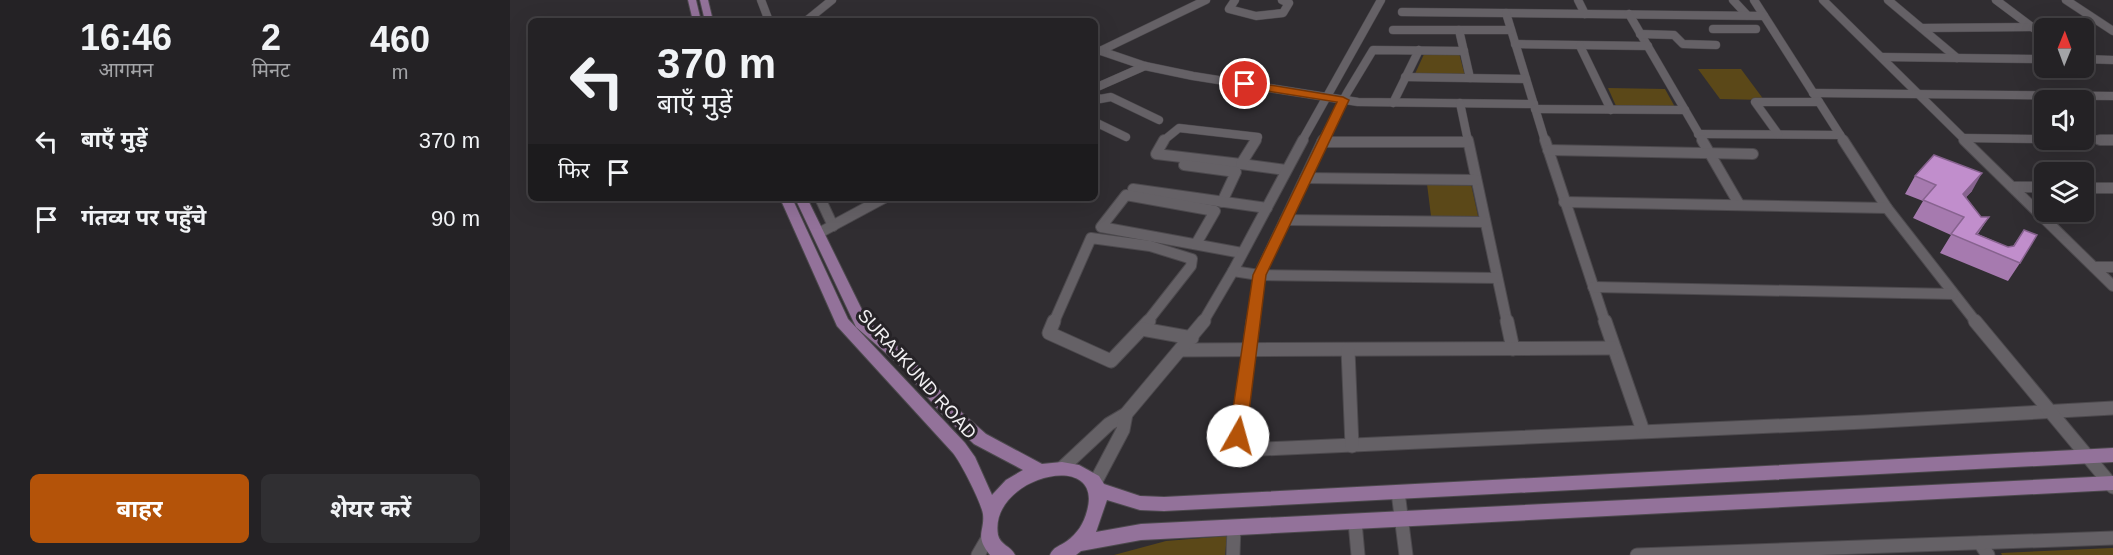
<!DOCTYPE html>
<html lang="hi">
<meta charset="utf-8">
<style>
body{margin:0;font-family:Arial,"Noto Sans Devanagari",sans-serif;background:#302f32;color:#f1f3f6;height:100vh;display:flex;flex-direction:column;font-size:22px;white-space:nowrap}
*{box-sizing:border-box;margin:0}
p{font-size:20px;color:#a3a4a7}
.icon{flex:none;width:33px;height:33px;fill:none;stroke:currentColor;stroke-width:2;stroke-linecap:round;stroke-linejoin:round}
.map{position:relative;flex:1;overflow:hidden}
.panel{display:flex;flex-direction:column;background:#242225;width:510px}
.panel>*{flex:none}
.top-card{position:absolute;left:18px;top:18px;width:570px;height:183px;border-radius:9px;box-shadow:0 6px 24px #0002,0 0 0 2px #413f42;background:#242225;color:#f1f3f6;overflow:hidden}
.needle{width:39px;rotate:1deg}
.tools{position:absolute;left:1524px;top:18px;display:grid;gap:12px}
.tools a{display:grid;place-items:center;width:60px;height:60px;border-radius:9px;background:#242225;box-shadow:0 6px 24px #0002,0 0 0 2px #413f42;font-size:30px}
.pin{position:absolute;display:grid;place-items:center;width:51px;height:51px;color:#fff;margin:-26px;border:3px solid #fff;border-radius:50%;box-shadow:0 2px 6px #0007}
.me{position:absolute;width:66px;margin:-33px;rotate:7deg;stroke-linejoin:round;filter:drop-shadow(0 0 4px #0008)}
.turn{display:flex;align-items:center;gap:21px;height:126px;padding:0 30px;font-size:27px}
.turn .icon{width:78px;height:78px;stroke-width:2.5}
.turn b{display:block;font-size:42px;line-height:51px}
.then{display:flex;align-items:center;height:57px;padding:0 30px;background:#0003;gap:12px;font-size:22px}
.eta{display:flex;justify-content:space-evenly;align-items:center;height:102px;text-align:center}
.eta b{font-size:36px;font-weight:700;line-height:42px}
.primary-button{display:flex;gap:12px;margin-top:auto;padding:12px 30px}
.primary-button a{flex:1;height:69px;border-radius:9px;background:#b45309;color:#fff;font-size:24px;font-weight:700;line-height:69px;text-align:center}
.primary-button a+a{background:#302f32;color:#f1f3f6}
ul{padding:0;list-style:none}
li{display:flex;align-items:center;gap:18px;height:78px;padding:0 30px}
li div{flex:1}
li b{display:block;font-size:22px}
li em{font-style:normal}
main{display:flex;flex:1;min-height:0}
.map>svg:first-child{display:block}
.green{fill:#5b4818}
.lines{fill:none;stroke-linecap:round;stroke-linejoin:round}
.minor-far2-casing{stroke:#4c494d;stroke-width:9}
.minor-far1-casing{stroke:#4c494d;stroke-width:12}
.minor-casing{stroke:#4c494d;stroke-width:15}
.major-casing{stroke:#4c494d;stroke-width:2}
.minor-far2{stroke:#656166;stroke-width:8}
.minor-far1{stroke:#656166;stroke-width:10}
.minor{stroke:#656166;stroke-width:13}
.major{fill:#93729a;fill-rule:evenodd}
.wall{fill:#a67aaf}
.shaded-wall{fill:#87638f}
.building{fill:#c18ecc;stroke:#87638f;stroke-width:1.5}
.route{fill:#b45309;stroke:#753606;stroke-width:1.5}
.labels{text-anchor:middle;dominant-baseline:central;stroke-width:6;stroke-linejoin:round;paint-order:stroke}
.street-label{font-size:18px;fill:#f1eff2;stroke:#262327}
</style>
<main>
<section class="panel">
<div class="eta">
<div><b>16:46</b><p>आगमन</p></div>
<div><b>2</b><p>मिनट</p></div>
<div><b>460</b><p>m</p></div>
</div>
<ul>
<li><svg class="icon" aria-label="left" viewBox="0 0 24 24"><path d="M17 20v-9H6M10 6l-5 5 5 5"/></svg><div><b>बाएँ मुड़ें</b></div><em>370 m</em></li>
<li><svg class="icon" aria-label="arrive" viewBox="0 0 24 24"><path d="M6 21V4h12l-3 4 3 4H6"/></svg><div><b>गंतव्य पर पहुँचे</b></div><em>90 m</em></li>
</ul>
<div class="primary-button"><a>बाहर</a><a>शेयर करें</a></div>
</section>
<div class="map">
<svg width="1603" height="555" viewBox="0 0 1603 555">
<rect width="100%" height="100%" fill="#302d31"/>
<g class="green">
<path d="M915 52 949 53 955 76H904Z"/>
<path d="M1188 69H1231L1254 100 1210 99Z"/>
<path d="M1098 88 1155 89 1165 107 1106 106Z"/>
<path d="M917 184H961L968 216H921Z"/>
<path d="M717 536 715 555H604L656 541Z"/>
<path d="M1603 548V555H1492L1491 553Z"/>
</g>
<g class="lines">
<g class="minor-far2-casing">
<g id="minor-far2">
<path d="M251 0 259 21"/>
<path d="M725 0 719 9 746 16 773 13 779 3 772 0"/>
<path d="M1068 0 1075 14"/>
<path d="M1223 0 1237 15"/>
<path d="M1244 0 1334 141"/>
<path d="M1313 0 1456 141"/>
<path d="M1378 0 1447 58"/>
<path d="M1486 0 1534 36"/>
<path d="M1556 0 1603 31"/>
<path d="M892 12 1254 16"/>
<path d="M996 13 1035 141"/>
<path d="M1119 14 1193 141"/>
<path d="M296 21 322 0"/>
<path d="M1412 28 1522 27"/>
<path d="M1203 29H1246"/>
<path d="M883 30H1001"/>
<path d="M949 30 960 78"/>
<path d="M1130 34 1164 35 1173 44 1206 45"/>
<path d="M1005 44 1138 46"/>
<path d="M1070 46 1101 110"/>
<path d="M585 49 635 66 683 76 848 102 1024 104"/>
<path d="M590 51 696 0"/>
<path d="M1372 57 1534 59"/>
<path d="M1574 59 1603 60"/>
<path d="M895 77 1016 79"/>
<path d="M585 88 635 66"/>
<path d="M1303 93 1603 96"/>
<path d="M585 96 590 99 601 97 649 120"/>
<path d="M883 103 909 50"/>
<path d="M950 103 958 141"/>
<path d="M1025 109 1175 110"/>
<path d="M585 122 616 137"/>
<path d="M1188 134 1330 135"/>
<path d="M1268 134 1245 102H1309"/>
<path d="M1453 138 1534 139"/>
<path d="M1574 139 1603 140"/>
<path d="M653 141 669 128 748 137 746 141"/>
<path d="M792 141 871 0"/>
<path d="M812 141 837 93 863 50 954 51"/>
</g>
</g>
<g class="minor-far1-casing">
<g id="minor-far1">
<path d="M654 140 646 154 731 164"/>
<path d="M958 140 997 322"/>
<path d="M1035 140 1095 322"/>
<path d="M1192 140 1229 204"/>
<path d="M1333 140 1377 208 1466 322"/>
<path d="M1454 140 1603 286"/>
<path d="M1590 140H1603"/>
<path d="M812 142H958"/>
<path d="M1038 150 1243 154"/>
<path d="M731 164 776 170"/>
<path d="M731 164 746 140"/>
<path d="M674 165 726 172 712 202"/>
<path d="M795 178 966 180"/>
<path d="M1503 187H1534"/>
<path d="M1574 188H1603"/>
<path d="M623 189 757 208"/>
<path d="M310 198 323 226"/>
<path d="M1054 202 1377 208"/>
<path d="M775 220 975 222"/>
<path d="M309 233 374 198"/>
<path d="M686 244 705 211 616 195 591 227 732 253"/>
<path d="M1584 267H1603"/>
<path d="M723 271 749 275 987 278"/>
<path d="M1083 287 1443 294"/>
<path d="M544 322 581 238 640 246 682 259 681 266 637 322"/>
<path d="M693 322 723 271 793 140"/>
<path d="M743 322 749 275 813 140"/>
</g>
</g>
<g class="minor-casing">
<g id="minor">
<path d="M544 321 539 333 601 361 639 321"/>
<path d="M743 321 728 436 731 450 1355 422 1603 408"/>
<path d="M997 321 1003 349"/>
<path d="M1095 321 1133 431"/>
<path d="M1465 321 1603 487"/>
<path d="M632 329 682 338"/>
<path d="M671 350 1104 348"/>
<path d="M838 350 842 446"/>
<path d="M552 468 599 424 616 414 694 321"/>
<path d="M585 483 613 430 616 414"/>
<path d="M888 492 896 555"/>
<path d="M845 522 848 555"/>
<path d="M1470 543 1478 555"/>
<path d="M468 555 479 536"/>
<path d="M723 555 724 527"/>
<path d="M1127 555 1603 538"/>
</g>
</g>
<g class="major-casing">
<g id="major">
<path d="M178 0H186L191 21H183Z"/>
<path d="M190 0H198L203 21H195Z"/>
<path d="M270 198H282L338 319 455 443 465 457 482 495 496 480 513 470 464 444 430 412 392 367 346 327 285 198H297L357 320 402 359 442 404 476 434 532 464 552 462 569 465 589 476 594 484 630 496 654 497 1603 448V462L654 511 630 510 597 500 586 532 631 524 1603 476V490L631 540 571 551 566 555H540C543 547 550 546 557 541 567 534 574 523 577 511 595 448 478 477 488 535 490 545 501 546 505 555H480C464 535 475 532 473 514 471 502 451 463 443 453L327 326Z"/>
</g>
</g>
<use href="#minor-far2" class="minor-far2"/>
<use href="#minor-far1" class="minor-far1"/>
<use href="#minor" class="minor"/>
<use href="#major" class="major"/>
</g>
<path class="wall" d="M1405 176 1462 191 1456 197 1471 217H1479L1468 234 1498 247 1503 246 1514 230 1510 263 1498 281 1430 253 1441 235 1403 218 1413 201 1395 194Z"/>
<path class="shaded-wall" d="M1472 173 1462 191 1442 212 1453 194Z"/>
<path class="building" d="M1424 155 1472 173 1453 194 1471 217H1479L1466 234 1498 247 1504 246 1514 230 1527 235 1510 263 1441 234 1454 217 1413 200 1426 185 1405 176Z"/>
<path class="route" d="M735 81 833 97 839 100 756 275 736 436 733 441 728 442 722 441 719 436 743 275 827 102 731 87V82Z"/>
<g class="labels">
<g class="street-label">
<text transform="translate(407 374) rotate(48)">SURAJKUND ROAD</text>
</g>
</g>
</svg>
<div class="tools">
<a><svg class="needle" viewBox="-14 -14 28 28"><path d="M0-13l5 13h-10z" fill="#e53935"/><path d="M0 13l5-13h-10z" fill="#a3a4a7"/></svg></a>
<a><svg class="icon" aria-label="sound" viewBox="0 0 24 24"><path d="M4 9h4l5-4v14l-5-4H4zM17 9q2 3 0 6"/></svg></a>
<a><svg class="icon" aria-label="layers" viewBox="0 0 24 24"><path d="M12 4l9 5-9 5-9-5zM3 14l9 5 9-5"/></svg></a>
</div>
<div class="pin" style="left:735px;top:84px;background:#d93025"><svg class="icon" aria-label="arrive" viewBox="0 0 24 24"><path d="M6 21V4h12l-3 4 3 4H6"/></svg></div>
<svg class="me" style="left:728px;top:436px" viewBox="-20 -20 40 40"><circle r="19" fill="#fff"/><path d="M0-13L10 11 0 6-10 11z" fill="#b45309"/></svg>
<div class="top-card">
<div class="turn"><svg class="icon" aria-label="left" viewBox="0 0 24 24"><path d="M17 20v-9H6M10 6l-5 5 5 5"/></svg><div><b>370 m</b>बाएँ मुड़ें</div></div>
<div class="then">फिर<svg class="icon" aria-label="arrive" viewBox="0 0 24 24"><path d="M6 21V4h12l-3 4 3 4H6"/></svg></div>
</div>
</div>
</main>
